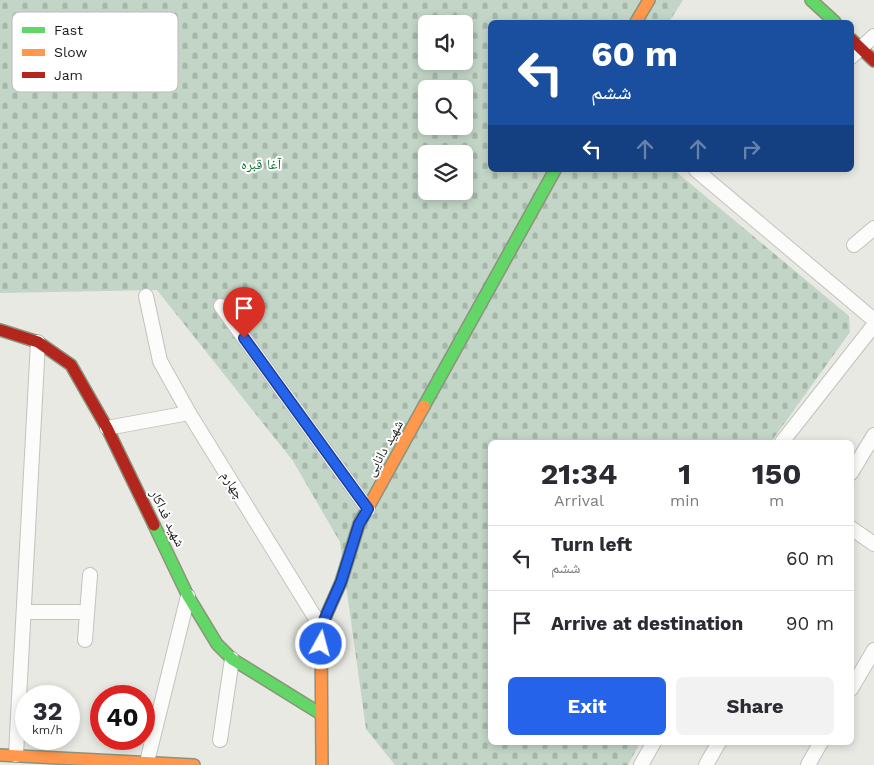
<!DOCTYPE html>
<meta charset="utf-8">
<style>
body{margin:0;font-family:"Work Sans","Noto Naskh Arabic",sans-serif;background:#f2f2f3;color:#2b2b33;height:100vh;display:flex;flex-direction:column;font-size:19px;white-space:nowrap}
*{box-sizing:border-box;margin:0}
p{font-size:16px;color:#7c7c81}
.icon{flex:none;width:28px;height:28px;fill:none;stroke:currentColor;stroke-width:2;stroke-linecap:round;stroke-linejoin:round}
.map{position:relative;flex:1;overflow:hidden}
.details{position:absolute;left:488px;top:440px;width:366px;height:305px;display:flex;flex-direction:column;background:#fff;border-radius:8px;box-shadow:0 2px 8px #0003}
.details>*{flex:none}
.banner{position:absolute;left:488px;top:20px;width:366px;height:152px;border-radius:8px;box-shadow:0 2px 8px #0003;background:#1a4fa0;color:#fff;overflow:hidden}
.buttons{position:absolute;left:418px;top:15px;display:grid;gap:10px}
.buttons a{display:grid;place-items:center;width:55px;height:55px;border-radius:8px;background:#fff;box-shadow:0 2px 8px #0003;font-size:25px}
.speed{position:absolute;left:15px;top:685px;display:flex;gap:10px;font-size:25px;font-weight:700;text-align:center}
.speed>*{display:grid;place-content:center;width:65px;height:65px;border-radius:50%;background:#fff;box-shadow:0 2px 8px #0003;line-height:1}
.speed small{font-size:12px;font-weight:400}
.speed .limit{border:8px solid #d22;background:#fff;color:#111}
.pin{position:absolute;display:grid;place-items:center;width:42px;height:42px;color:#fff;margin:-51px -21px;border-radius:50% 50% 50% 0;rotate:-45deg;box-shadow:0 0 5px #0007}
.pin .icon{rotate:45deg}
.me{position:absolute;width:55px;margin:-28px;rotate:7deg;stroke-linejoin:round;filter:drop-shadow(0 0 4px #0008)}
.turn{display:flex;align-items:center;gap:18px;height:105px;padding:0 20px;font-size:22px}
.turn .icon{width:65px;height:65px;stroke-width:2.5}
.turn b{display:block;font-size:35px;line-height:42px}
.lanes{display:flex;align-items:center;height:48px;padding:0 20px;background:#0003;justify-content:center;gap:25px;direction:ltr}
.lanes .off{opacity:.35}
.eta{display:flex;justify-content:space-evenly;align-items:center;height:85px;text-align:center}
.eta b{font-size:30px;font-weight:700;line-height:35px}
.primary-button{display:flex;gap:10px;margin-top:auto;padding:10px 20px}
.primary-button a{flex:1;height:58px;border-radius:8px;background:#2563eb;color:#fff;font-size:20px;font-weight:700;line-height:58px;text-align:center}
.primary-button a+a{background:#f2f2f3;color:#2b2b33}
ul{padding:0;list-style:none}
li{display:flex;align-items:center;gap:15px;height:65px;padding:0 20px;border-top:1px solid #e1e1e2}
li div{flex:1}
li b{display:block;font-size:19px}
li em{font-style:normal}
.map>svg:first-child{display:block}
.cemetery{fill:url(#cemetery-stones);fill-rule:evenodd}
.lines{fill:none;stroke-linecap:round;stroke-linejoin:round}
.street-casing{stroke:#c2c2bf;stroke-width:16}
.fast-casing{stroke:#8c937c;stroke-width:14}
.slow-casing{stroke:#8c937c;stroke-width:14}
.jam-casing{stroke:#8c937c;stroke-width:14}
.street{stroke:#fcfcfb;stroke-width:14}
.fast{stroke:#63d668;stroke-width:11}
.slow{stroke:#ff974d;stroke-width:11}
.jam{stroke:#b3261e;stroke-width:11}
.route-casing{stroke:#184099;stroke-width:12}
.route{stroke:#2563eb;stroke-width:9}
.labels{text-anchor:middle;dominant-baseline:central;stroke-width:4;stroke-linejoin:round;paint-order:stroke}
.park-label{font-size:14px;fill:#0e732e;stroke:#fff}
.street-label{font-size:14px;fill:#1b1b1b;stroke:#fff}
.key{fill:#fff;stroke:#bbb;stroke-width:1}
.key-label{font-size:14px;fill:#1b1b1b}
</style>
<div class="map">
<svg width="874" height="765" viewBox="0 0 874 765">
<defs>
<pattern id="cemetery-stones" width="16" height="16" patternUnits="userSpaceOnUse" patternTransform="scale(1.25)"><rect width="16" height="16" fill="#c2d5c6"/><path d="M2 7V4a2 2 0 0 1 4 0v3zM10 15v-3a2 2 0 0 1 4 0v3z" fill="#a6b6aa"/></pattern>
</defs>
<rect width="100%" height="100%" fill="#e9e9e3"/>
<path class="cemetery" d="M0 0H683L669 22H490V170H674L849 316 850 332 771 442H490V742L640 743 628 765H395L366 729 340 542 293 461 157 290 0 293ZM426 24H464V61H426ZM426 89H464V126H426ZM426 154H464V191H426Z"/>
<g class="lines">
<g class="street-casing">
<g id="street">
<path d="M851 57 874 36"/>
<path d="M696 170 874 320"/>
<path d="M854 245 874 228"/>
<path d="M146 296 160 361 189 413"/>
<path d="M221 306 368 509"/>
<path d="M107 428 189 413 321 627"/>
<path d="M782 442 874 325"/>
<path d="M851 473 874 435"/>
<path d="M851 528 874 544"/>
<path d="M24 612H87"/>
<path d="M85 640 90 575"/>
<path d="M851 689 874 650"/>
<path d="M220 740 232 659"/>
<path d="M16 755 38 342"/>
<path d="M147 762 188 596"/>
<path d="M641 765 654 742"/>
<path d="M706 765 719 742"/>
<path d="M808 765 821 742"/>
</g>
</g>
<g class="fast-casing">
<g id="fast">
<path d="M811 0 835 22"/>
<path d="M424 406 555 170"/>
<path d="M154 525 188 596 217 644 232 659 321 714"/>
</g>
</g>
<g class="slow-casing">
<g id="slow">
<path d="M636 22 649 0"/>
<path d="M0 755 194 765"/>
<path d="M322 765 321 627 341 582 359 524 424 406"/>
</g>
</g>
<g class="jam-casing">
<g id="jam">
<path d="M851 39 874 61"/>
<path d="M0 330 38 342 71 365 107 428 154 525"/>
</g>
</g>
<use href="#street" class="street"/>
<use href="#fast" class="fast"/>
<use href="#slow" class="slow"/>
<use href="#jam" class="jam"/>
</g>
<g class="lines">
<g class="route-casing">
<path id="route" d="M244 338 368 509 359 524 341 582 321 627V644"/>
</g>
<use href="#route" class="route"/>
</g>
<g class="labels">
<g class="park-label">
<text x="261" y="164">آغا قبره</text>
</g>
<g class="street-label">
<text transform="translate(384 448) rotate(-61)">شهید دانایی</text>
<text transform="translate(233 485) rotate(58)">چهارم</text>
<text transform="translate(168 518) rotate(64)">شهید فداکار</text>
</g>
</g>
<rect x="12" y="12" width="166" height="80" rx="8" class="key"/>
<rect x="22" y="27" width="23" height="6" fill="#63d668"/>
<rect x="22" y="49" width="23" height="7" fill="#ff974d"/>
<rect x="22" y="72" width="23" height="6" fill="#b3261e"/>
<g class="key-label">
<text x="54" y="35">Fast</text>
<text x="54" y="57">Slow</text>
<text x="54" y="80">Jam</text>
</g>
</svg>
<div class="buttons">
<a><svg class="icon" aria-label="sound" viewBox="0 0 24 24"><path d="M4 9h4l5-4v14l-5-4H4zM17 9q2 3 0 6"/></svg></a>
<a><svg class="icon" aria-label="search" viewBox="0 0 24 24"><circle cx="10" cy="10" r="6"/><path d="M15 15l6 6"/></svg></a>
<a><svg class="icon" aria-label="layers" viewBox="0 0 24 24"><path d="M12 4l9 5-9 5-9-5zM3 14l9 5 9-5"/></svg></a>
</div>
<div class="speed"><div>32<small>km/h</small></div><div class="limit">40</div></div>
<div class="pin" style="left:244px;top:338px;background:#d93025"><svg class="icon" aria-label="arrive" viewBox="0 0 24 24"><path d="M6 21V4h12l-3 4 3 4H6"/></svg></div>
<svg class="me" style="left:321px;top:644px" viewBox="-20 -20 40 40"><circle r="17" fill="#2563eb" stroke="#fff" stroke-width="3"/><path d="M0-11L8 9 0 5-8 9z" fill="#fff"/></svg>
<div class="banner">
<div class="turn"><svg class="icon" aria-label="left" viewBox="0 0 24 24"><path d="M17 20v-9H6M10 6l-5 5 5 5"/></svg><div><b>60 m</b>ششم</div></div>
<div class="lanes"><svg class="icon" aria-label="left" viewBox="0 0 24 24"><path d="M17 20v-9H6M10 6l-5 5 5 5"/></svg><svg class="icon off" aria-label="ahead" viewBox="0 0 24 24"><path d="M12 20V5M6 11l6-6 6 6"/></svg><svg class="icon off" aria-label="ahead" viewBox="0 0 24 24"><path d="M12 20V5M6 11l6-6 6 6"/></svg><svg class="icon off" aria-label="right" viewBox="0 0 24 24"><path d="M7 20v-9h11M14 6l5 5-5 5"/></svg></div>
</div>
<section class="details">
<div class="eta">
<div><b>21:34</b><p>Arrival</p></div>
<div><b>1</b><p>min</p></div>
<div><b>150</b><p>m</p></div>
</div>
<ul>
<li><svg class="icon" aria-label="left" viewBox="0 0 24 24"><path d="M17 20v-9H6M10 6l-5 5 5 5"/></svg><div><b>Turn left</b><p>ششم</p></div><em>60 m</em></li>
<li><svg class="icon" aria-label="arrive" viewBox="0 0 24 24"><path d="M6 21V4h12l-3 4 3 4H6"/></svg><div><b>Arrive at destination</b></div><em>90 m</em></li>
</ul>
<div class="primary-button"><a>Exit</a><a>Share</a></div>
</section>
</div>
